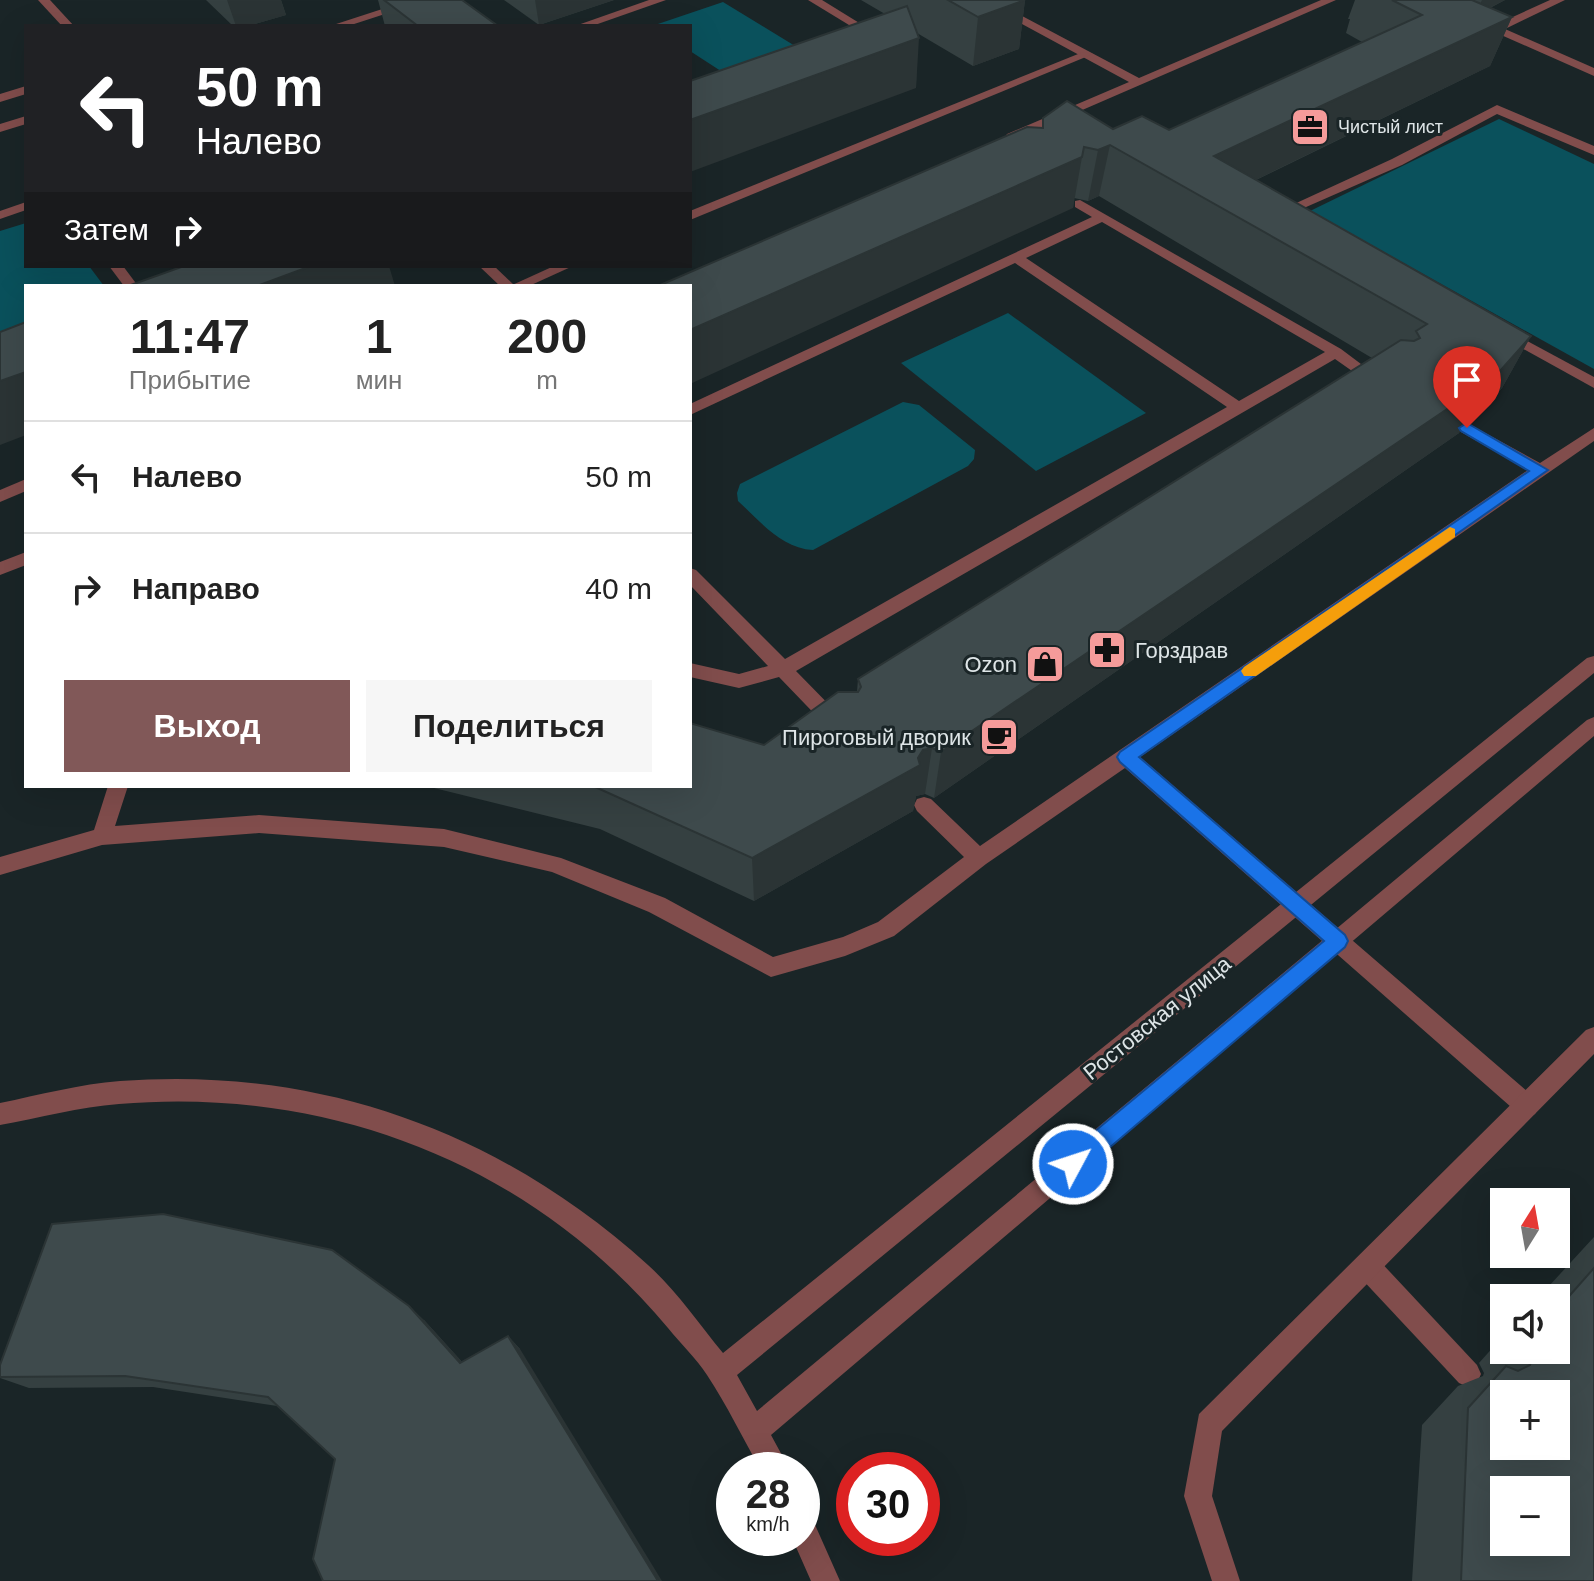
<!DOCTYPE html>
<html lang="ru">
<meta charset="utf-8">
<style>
body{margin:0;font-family:Helvetica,sans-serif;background:#f6f6f6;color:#222;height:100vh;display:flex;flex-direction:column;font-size:30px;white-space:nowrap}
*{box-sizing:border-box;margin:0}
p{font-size:26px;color:#767676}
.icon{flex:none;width:44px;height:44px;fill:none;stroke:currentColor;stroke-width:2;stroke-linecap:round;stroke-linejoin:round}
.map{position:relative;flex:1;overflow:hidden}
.details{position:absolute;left:24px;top:284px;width:668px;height:504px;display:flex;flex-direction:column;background:#fff;border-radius:0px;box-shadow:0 8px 32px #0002}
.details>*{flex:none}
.guide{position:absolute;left:24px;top:24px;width:668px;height:244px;border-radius:0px;box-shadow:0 8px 32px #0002;background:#202124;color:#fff;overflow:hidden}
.needle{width:52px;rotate:11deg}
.fabs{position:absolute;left:1490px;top:1188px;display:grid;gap:16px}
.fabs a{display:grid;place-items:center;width:80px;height:80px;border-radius:0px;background:#fff;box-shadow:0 8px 32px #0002;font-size:40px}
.speed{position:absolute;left:716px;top:1452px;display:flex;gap:16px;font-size:40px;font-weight:700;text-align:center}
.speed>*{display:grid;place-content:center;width:104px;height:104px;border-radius:50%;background:#fff;box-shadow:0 8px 32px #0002;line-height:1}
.speed small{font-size:20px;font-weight:400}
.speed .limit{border:12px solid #d22;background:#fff;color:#111}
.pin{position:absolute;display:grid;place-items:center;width:68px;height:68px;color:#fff;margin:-82px -34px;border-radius:50% 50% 50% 0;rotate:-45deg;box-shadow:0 0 8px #0007}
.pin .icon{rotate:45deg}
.me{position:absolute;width:88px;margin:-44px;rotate:50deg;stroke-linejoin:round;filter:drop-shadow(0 0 6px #0008)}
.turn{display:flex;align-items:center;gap:28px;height:168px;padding:0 40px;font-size:36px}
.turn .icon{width:104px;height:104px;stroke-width:2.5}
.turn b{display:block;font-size:56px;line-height:68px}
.then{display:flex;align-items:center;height:76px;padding:0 40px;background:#0003;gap:16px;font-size:30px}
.eta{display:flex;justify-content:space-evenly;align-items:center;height:136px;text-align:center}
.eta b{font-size:48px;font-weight:700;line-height:56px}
.action{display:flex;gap:16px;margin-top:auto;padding:16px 40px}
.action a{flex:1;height:92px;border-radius:0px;background:#815858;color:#fff;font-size:32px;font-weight:700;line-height:92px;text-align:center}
.action a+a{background:#f6f6f6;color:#222}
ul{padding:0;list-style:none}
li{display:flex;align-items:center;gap:24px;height:112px;padding:0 40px;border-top:2px solid #e0e0e0}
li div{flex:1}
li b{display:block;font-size:30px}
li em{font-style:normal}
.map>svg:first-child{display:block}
.green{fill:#0a515c}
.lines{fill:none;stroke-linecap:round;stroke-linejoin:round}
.service{fill:#814d4c;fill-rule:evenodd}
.minor{fill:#814d4c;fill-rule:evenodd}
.wall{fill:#354041}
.shaded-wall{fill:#2b3435}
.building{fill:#3e4a4c;stroke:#2b3435;stroke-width:2;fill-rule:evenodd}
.route{fill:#1a73e8;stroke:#114b97;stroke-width:2}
.slow{fill:#f59e0b}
.labels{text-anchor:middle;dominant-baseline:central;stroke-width:6;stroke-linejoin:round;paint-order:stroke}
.far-poi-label{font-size:18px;fill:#dee5e7;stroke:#1a2527;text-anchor:start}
.poi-label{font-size:22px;fill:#dee5e7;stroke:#1a2527;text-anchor:end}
.street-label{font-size:22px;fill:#dee5e7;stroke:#1a2527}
</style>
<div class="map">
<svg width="1594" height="1581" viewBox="0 0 1594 1581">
<rect width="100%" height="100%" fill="#1a2527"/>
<g class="green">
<path d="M723 2 800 49 727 75 690 51V26H652Z"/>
<path d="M1499 119 1594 164V369L1310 211Z"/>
<path d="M26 223V266H89L104 286H26V335L0 343V231Z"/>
<path d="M1008 313 1146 413 1036 471 901 363Z"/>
<path d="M903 402 919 405 975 450 974 459 968 466 813 550C781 548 761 522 738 501L737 493 740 484Z"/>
</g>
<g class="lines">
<g class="service">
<path d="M38 0H50L74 26H62Z"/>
<path d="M410 0H428L348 26H330Z"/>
<path d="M649 0H666L592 26H575Z"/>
<path d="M808 0H822L882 37 872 39Z"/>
<path d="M978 0H992L1139 78 1321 0H1336L1011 141 1005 137 1007 134 1129 82Z"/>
<path d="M1550 0H1565L1505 29 1594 68V76L1474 23 1480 20 1495 25Z"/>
<path d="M26 86V94L0 102V94Z"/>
<path d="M1497 105 1594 146V155L1497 114 1402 165 1297 211 1301 215 1299 218H1289L1279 211 1392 159Z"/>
<path d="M26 116V124L0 132V124Z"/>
<path d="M1080 200 1341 349 1385 382 1382 385H1372L1335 359 796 671 845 721 848 726 845 731H831L779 677 739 688 690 677V663L739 674 768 666 690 585V568L696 570 785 659 1227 407 1015 263 690 415V404L1092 217 1075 207V201ZM1102 222 1325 352 1239 401 1026 258Z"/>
<path d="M26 202V210L0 219V211Z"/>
<path d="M109 266H123L138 286H124Z"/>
<path d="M479 266H494L515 286H500Z"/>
<path d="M1503 328 1594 377V388L1498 335 1496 332Z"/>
<path d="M1467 423 1540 463 1594 428V441L1140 757 1535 1098 1539 1106 1535 1114 1527 1117 1519 1114 1125 768 986 864 894 936 845 956 771 977 649 912 552 872 444 847 259 833 102 845 0 875V857L94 830 108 786H128L115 826 259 815 444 829 561 858 665 898 773 957 843 937 878 922 964 857 917 811 914 805 917 799 924 797 931 799 980 846 1528 470 1461 432V424Z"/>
<path d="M26 552V565L0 575V562Z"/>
<path d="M1367 1253 1376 1257 1477 1365 1481 1374 1477 1383 1468 1387 1459 1383 1358 1275 1354 1266 1358 1257Z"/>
</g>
<g class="minor">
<path d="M1083 52 1093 54 690 220V211Z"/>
<path d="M554 266H573L529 286H510Z"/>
<path d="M26 479V491L0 502V490Z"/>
<path d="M1594 656V673L737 1375 757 1411 1587 720 1594 717V736L771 1435 790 1470H761C743 1439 727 1405 707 1375 696 1358 681 1344 668 1328 532 1165 331 1086 119 1104 80 1107 39 1118 0 1125V1103C39 1095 80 1084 120 1081 319 1066 500 1131 648 1265 676 1290 699 1324 723 1353L1587 658Z"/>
<path d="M1594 1027V1054L1222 1431 1212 1496 1240 1581H1212L1184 1496 1199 1414 1586 1030Z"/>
<path d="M802 1514 812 1518 840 1581H811L792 1538H802Z"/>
</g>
</g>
<g class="wall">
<path d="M206 0H281L286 15 248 26H233Z"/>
<path d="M378 0H462L498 26H385Z"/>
<path d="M504 0H614L539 25Z"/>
<path d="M861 0H1025L1019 49 973 66 917 33 916 88 885 14Z"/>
<path d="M1355 0H1505L1490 8 1512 17 1490 66 1256 180 1531 336 1502 388 1472 422H1465L1459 433 934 798 925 794 916 796 913 811 754 901 600 829 426 786H690L857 692 858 679 1372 358 1099 196 1088 201 1074 198 1073 208 1042 128 1043 118 1113 129 1169 130 1362 42 1346 33 1350 19H1348Z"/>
<path d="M1594 1237V1581H1412L1422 1425 1458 1386 1483 1376 1484 1373 1479 1363 1504 1335V1350H1556V1298H1538Z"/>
<path d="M424 1320 462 1362 508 1336 520 1349 335 1459 277 1406 153 1387 29 1388 0 1378V1365Z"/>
</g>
<g class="shaded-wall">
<path d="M227 0H281L286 15 248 26H236Z"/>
<path d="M535 0H614L539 25Z"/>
<path d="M1025 0 1019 49 973 66 978 17Z"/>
<path d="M1482 0H1505L1475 15Z"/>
<path d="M1512 17 1490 66 1210 202 1214 156Z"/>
<path d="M919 38 916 88 690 172V120Z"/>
<path d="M1110 145 1099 196 1088 201 1098 150Z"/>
<path d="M1082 157 1073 208 690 384V330Z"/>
<path d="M311 266H389L395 286H257Z"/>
<path d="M1531 336 1502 388 1472 422 1500 371Z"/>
<path d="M26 372V435L0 445V381Z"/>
<path d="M1487 382 1459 433 934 798 941 752Z"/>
<path d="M932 748 925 794 916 796 913 811 754 901 752 858 923 750Z"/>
<path d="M409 1306 424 1320 474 1375 460 1363Z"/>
<path d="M508 1336 520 1349 662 1581H658Z"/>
</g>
<g class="building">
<path d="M384 0H462L498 26H418Z"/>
<path d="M948 0H1025L978 17Z"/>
<path d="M1392 0H1472L1512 17 1214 156 1531 336 1500 371H1486L1487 382 941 752 932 748 923 750 918 758 920 765 752 858 593 786H690V723L764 745 838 692H858L861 687 858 679 1401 340 1414 341 1420 338 1416 331 1427 324 1110 145 1098 150 1084 147 1082 157 690 330V286H658L1027 127 1043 128V118L1067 101 1113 129 1142 116 1169 130 1422 15Z"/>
<path d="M907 6 919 38 690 120V81Z"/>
<path d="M184 266H311L257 286H128Z"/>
<path d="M26 322V372L0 381V332Z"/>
<path d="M163 1214 332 1250 409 1306 460 1363 508 1336 658 1581H323L313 1559 335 1459 268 1397 125 1376 0 1377V1365L52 1224Z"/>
<path d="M1594 1268V1581H1461L1468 1408 1506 1366 1518 1371 1530 1365 1534 1352 1532 1350H1556V1311ZM1504 1394H1556V1446H1504ZM1504 1490H1556V1542H1504Z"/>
</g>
<path class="route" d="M1467 423 1548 470 1139 757 1345 935 1348 941 1345 947 1081 1172 1073 1175 1065 1172 1062 1164 1065 1156 1324 941 1120 762 1117 757 1120 752 1529 471 1461 431 1459 428Z"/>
<path class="slow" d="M1450 527 1455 529V537L1256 676H1244L1241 671 1244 667Z"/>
<defs>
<g id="office-square" transform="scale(2)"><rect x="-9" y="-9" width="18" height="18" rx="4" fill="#f59b9a" stroke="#1a2527"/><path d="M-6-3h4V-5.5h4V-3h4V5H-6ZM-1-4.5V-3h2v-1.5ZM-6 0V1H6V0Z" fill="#111"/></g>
<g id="pharmacy-square" transform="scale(2)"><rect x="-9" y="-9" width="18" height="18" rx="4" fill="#f59b9a" stroke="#1a2527"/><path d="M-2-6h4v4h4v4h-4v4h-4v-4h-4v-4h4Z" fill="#111"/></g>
<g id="shop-square" transform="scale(2)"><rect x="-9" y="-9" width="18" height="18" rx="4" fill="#f59b9a" stroke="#1a2527"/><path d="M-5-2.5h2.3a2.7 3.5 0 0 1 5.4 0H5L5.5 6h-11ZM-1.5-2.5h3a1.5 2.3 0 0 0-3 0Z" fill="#111"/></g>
<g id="cafe-square" transform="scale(2)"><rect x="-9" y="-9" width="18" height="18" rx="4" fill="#f59b9a" stroke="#1a2527"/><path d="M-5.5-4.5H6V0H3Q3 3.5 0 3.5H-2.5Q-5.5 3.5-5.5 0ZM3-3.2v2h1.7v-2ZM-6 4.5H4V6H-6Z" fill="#111"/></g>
</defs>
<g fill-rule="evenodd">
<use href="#office-square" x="1310" y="127"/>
<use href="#pharmacy-square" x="1107" y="650"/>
<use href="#shop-square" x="1045" y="664"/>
<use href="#cafe-square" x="999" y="737"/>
</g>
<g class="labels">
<g class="far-poi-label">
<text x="1338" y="127">Чистый лист</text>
</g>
<g class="poi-label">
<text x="1135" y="650" text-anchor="start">Горздрав</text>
<text x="1017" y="664">Ozon</text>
<text x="971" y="737">Пироговый дворик</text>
</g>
<g class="street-label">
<text transform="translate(1157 1018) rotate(-39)">Ростовская улица</text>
</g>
</g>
</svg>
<div class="fabs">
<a><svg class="needle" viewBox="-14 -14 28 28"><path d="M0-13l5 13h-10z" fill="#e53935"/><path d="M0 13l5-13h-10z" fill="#767676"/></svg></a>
<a><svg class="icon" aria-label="sound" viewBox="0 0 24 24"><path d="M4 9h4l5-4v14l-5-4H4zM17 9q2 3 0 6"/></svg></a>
<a>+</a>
<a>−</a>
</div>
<div class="speed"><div>28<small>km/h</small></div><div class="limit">30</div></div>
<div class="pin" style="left:1467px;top:428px;background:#d93025"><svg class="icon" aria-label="arrive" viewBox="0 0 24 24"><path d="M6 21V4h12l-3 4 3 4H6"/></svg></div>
<svg class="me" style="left:1073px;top:1164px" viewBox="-20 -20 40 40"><circle r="17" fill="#1a73e8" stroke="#fff" stroke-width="3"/><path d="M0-11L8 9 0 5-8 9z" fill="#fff"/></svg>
<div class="guide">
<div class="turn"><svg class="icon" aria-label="left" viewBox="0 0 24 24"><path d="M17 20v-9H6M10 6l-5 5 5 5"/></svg><div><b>50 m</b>Налево</div></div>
<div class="then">Затем<svg class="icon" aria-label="right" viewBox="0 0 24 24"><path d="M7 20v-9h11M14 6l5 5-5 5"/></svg></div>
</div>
<section class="details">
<div class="eta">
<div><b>11:47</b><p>Прибытие</p></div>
<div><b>1</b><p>мин</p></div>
<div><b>200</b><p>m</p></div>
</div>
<ul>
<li><svg class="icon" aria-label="left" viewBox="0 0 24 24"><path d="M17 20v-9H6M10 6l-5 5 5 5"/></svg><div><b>Налево</b></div><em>50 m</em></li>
<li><svg class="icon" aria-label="right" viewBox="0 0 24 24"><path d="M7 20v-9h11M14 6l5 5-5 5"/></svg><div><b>Направо</b></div><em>40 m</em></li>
</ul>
<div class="action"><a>Выход</a><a>Поделиться</a></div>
</section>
</div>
